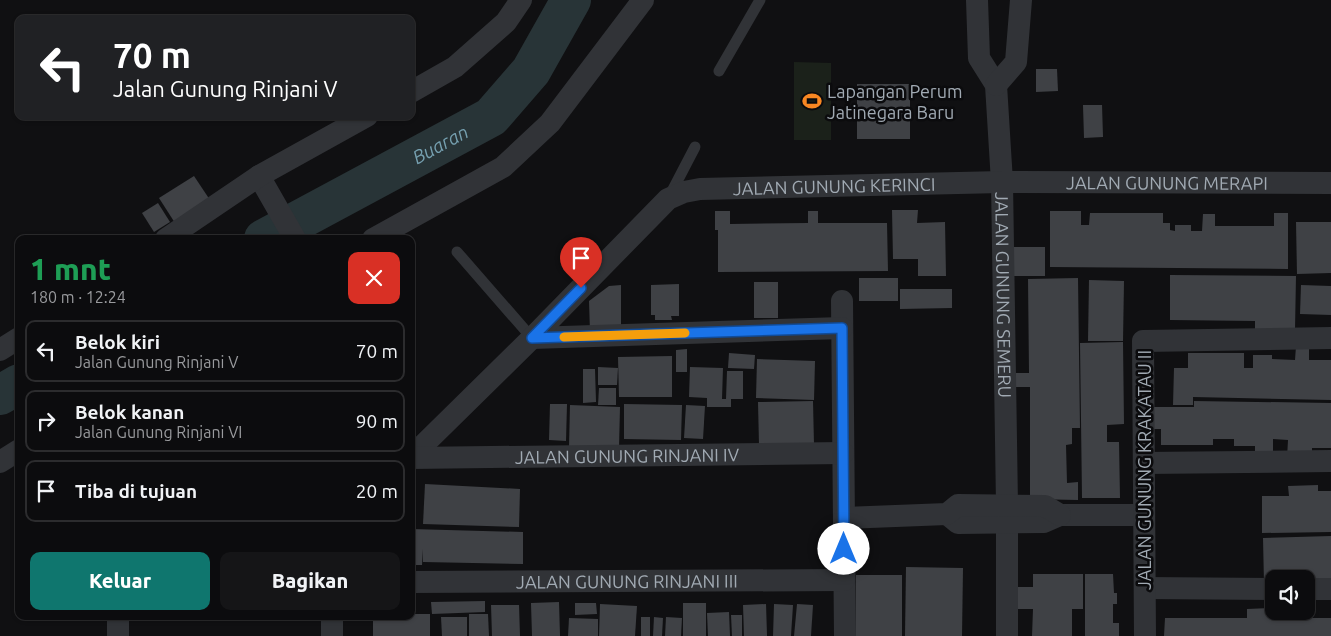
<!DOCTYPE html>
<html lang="id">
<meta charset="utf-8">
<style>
body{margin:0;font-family:Ubuntu,sans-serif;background:#151517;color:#f1f3f6;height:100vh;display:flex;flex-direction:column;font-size:19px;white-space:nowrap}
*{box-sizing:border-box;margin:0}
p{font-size:16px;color:#9a9b9e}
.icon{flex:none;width:28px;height:28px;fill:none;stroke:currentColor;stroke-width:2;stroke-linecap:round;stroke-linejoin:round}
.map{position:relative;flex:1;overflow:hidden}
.drawer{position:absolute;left:15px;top:235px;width:400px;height:385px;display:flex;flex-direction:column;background:#0c0c0e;border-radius:10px;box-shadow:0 1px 4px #0004,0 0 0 1px #2c2c2e}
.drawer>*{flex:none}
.guide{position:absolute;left:15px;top:15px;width:400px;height:105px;border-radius:10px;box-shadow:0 1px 4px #0004,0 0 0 1px #2c2c2e;background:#202124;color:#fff;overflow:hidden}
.fabs{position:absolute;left:1265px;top:570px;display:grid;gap:10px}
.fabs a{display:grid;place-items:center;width:50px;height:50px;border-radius:10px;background:#0c0c0e;box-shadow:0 1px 4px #0004,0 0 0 1px #2c2c2e;font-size:25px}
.pin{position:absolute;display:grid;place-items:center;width:42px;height:42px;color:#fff;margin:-51px -21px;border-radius:50% 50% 50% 0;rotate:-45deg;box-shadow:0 0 5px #0007}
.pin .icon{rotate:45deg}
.me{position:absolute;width:55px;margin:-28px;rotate:0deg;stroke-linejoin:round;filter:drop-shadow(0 0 4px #0008)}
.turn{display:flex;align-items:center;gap:18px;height:105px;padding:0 15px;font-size:22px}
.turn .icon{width:65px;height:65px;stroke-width:2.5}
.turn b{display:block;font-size:35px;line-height:42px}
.round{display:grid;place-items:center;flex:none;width:52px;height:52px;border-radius:10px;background:#151517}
.summary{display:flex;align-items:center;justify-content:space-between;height:85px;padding:0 15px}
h1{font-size:30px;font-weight:800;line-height:38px;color:#1e9e55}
.button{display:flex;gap:10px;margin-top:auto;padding:10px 15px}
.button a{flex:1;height:58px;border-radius:10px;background:#0f766e;color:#fff;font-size:20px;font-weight:800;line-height:58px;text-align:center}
.button a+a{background:#151517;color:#f1f3f6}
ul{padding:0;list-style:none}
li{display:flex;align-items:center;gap:15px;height:62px;margin:0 10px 8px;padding:0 5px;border:2px solid #2c2c2e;border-radius:10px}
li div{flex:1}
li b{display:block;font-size:19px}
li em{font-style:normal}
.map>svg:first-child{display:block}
.green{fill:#1b211a}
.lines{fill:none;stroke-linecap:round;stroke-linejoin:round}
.river{stroke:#283437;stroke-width:40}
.building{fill:#3f4145}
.service{stroke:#313337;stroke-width:11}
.minor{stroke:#313337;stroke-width:22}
.route-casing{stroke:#114b97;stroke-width:12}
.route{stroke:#1a73e8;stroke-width:9}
.slow{stroke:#f59e0b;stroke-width:9}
.labels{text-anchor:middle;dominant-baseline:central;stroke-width:5;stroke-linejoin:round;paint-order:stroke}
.poi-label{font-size:18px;fill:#a1aab3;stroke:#0b0b0d;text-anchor:start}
.street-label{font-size:18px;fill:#a1aab3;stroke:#0b0b0d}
.water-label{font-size:19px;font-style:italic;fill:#76a0b0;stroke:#0b0b0d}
</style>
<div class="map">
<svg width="1331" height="636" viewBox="0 0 1331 636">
<rect width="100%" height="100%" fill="#101012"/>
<path class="green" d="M794 62 831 63V140H794Z"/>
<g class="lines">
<g class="river">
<path id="s1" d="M264 239 491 117 531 71 571 0"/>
<path d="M0 395 19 384"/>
</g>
</g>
<g class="building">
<path d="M1036 69H1057L1058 91 1036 92Z"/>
<rect x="857" y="84" width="53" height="55"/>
<path d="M1083 105H1102L1103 137 1084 138Z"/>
<path d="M194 176 210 200 175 223 159 198Z"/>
<path d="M158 203 170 222 154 232 142 213Z"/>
<path d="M892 210H918L917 223 945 222 946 276H918V259H893Z"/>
<path d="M715 211H730V224L808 223V211H818V223H887L888 271 718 272V230H715Z"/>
<path d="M1050 211H1081V225H1089L1090 213H1163V223H1170V230L1175 231V225H1191V231H1202L1203 214H1215V226H1274V213H1288V269L1050 267Z"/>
<path d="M1296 222H1331V273L1297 274Z"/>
<path d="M1012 247H1045V276H1011Z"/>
<path d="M1170 275 1296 276 1295 330 1255 329V321L1170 320Z"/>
<rect x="859" y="278" width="39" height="23"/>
<path d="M1078 278 1080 428H1072V444L1066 445 1067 483 1078 482V500L1030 499V387H1010V373H1029L1028 279Z"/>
<path d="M1089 280 1124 281 1123 341H1088Z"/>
<rect x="754" y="282" width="24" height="36"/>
<path d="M679 284V316H671L672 320H655V315H651V285Z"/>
<path d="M621 285V333L590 332 589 301 609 286Z"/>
<path d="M1301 285 1331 286V315L1300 314Z"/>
<path d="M900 289H952V308L900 309Z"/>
<path d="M1123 342 1124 424 1107 425V442H1119L1120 498H1082L1080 343Z"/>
<path d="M1296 346 1309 347V360H1331V400L1193 397V405H1173L1174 368H1188V353H1244V368H1253V355H1272V359L1295 360Z"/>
<path d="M687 349V372H676V350Z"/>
<path d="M729 353 755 355 754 369 728 368Z"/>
<path d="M672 356V397H619L618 357Z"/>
<path d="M757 359 815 361 814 400 756 398Z"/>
<path d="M598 367 618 368 617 385H598Z"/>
<path d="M690 367 723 368 722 399H726L727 371H743V399H731V407H707V398L689 397Z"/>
<path d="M583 369H595L596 402 583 403Z"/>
<path d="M599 388H616V405H598Z"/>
<path d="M813 401 814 445H759L758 402Z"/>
<path d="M1194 401 1331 403V448H1312V459L1287 458 1288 440 1273 439V457H1255V446H1234V439H1213V445H1161V429H1152V407H1194Z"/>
<path d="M550 404H567L566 441 549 440Z"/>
<path d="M624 404 682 405 681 440 624 439Z"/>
<path d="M570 405 620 407 619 448 569 447Z"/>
<path d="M686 405 705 406 703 439 684 438Z"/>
<path d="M425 484 520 489 519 527 423 524Z"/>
<path d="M1318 485V491H1331V532L1262 533V496H1289L1288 486Z"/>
<path d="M411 529 523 532V564L423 562V549L422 565H411Z"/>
<path d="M1331 536V583L1306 579H1274L1264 584 1263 538Z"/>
<path d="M906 567 963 568 962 636H905Z"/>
<path d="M1033 574H1083V609H1072V636H1032L1033 609H1009V587H1033Z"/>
<path d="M1085 574H1113L1114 593H1117V604H1113V623H1119V636H1085Z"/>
<rect x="856" y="575" width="46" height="61"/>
<path d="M485 601V612L432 614 431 602Z"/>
<path d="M559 602 560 636H532L531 603Z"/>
<path d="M575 603H596L597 614 575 615Z"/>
<rect x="683" y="603" width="23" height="33"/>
<path d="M600 604 637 606 635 636H599Z"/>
<path d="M766 604 767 636H744L743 605Z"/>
<path d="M774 604 793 605 791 636H773Z"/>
<path d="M797 604 813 605 811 636H794Z"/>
<path d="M491 605H519L520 636H492Z"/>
<path d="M1270 608V618H1331V636H1164L1165 618H1247V609Z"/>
<path d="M729 612 730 636H708L707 613Z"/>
<path d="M411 614H430V636H373V616H411Z"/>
<path d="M469 614H488L489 636H469Z"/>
<path d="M731 615H742V636H732Z"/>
<path d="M441 617H467V636H442Z"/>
<rect x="641" y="617" width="9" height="19"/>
<path d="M654 617 663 618 662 636H653Z"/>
<path d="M666 617 682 618 681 636H665Z"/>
<path d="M569 618 598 619V636H568Z"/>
</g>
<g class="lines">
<g class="service">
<path d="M719 71 760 0"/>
<path d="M670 195 695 147"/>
<path d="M457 252 532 338"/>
</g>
<g class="minor">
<path id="s2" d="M977 0 979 58 996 85 1002 182 1007 505V636"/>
<path d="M996 85 1016 62 1021 0"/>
<path d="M411 92 455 67 506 22 521 0"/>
<path d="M259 176 295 239"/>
<path d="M166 239 259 176 367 116"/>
<path d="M373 239 503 167 550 123 643 0"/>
<path d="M842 301 845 636"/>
<path d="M532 338 842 328"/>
<path d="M0 350 19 338"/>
<path id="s3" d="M411 457 532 338 668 199 684 192 700 189 1002 182 1331 183"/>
<path id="s4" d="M411 458 843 453"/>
<path d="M0 462 19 450"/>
<path d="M1144 463 1331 461"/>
<path d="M947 514 958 523 1044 522 1060 515H1144"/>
<path d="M844 518 947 514 958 505 1045 506 1060 515"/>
<path id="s5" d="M411 582 844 580"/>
<path d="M1145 588 1274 589"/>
<path d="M1306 589H1331"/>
<path d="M332 616V636"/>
<path d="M118 636V616"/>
<path d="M1145 636 1143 341 1331 338"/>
</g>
</g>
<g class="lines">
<g class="route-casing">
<path id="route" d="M581 288 532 338 842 328 844 549"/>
</g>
<use href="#route" class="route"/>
<path class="slow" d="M564 337 685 333"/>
</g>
<defs>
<g id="stadium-bare" transform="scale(1.5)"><path d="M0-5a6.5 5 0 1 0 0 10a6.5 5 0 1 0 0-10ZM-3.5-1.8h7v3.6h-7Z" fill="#f88722" stroke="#0b0b0d" stroke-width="2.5" paint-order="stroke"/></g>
</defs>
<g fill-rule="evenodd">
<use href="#stadium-bare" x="812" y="101"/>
</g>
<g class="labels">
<g class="poi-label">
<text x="827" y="91">Lapangan Perum<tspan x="827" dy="21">Jatinegara Baru</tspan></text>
</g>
<g class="street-label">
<text stroke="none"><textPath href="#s3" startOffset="865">JALAN GUNUNG MERAPI</textPath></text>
<text stroke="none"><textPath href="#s3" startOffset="532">JALAN GUNUNG KERINCI</textPath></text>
<text stroke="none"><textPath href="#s2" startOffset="300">JALAN GUNUNG SEMERU</textPath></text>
<text stroke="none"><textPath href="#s4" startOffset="216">JALAN GUNUNG RINJANI IV</textPath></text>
<text transform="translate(1144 470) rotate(-90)">JALAN GUNUNG KRAKATAU II</text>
<text stroke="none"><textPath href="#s5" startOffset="216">JALAN GUNUNG RINJANI III</textPath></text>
</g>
<g class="water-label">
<text stroke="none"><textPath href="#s1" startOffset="200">Buaran</textPath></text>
</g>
</g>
</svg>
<div class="fabs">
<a><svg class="icon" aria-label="sound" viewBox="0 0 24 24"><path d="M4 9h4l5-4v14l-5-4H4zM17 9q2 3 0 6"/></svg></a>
</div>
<div class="pin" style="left:581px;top:288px;background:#d93025"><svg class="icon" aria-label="arrive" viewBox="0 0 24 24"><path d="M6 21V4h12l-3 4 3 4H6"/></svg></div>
<svg class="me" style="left:844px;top:549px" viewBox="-20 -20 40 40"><circle r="19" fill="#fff"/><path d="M0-13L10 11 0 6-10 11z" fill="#1a73e8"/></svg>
<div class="guide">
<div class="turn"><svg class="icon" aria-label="left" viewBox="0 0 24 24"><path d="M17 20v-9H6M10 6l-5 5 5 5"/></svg><div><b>70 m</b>Jalan Gunung Rinjani V</div></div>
</div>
<section class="drawer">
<div class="summary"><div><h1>1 mnt</h1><p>180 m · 12:24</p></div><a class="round" style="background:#d93025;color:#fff"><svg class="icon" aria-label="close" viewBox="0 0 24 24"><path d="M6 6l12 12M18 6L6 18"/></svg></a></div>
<ul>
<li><svg class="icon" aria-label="left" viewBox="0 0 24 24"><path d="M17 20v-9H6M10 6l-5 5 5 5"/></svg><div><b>Belok kiri</b><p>Jalan Gunung Rinjani V</p></div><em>70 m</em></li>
<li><svg class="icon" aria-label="right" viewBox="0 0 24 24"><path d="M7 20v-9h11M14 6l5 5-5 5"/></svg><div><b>Belok kanan</b><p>Jalan Gunung Rinjani VI</p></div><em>90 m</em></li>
<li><svg class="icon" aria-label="arrive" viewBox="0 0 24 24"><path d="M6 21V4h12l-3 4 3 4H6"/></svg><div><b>Tiba di tujuan</b></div><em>20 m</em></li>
</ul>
<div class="button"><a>Keluar</a><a>Bagikan</a></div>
</section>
</div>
